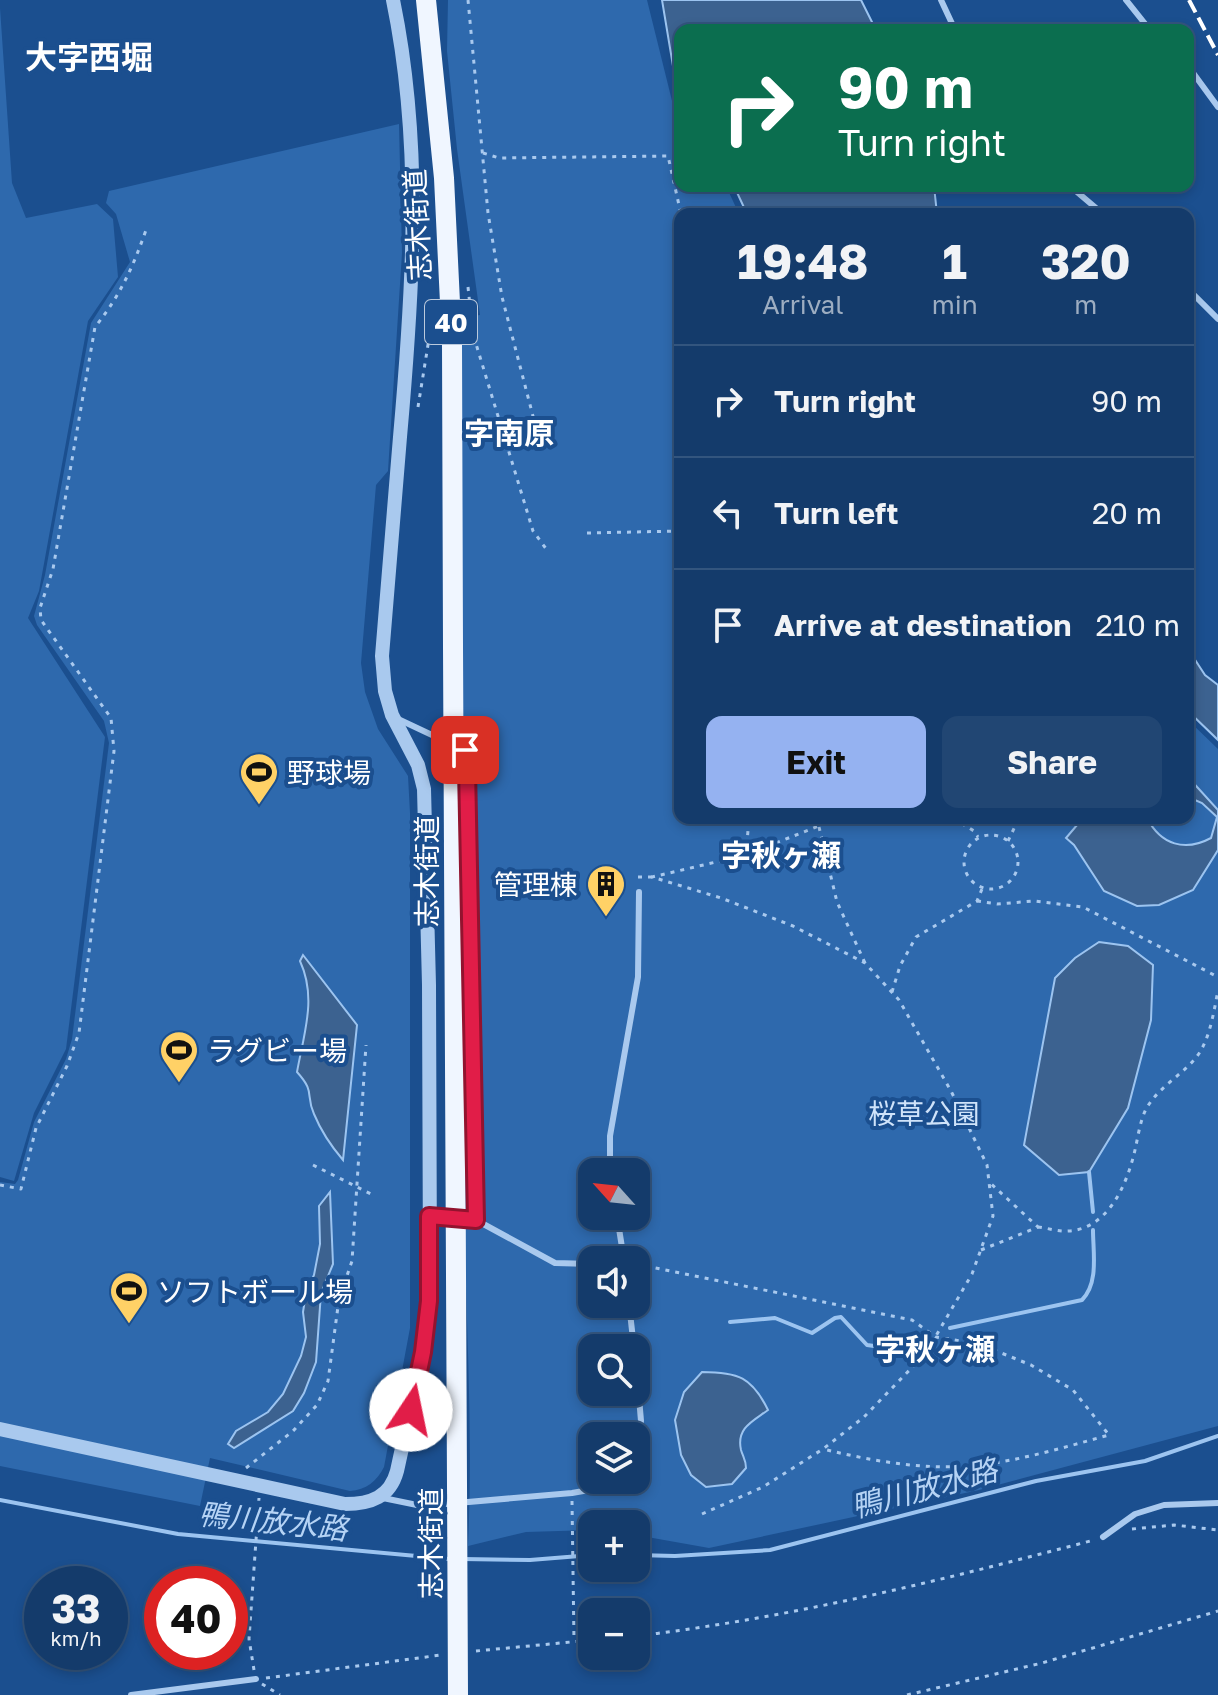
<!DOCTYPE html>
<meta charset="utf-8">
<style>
body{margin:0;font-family:"Golos Text","Noto Sans JP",sans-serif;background:#214673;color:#f1f3f6;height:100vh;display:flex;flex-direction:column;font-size:30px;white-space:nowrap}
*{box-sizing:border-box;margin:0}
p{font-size:26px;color:#9dadc1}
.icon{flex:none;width:44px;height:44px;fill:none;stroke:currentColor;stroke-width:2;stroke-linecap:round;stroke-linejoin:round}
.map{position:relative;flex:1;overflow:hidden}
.drawer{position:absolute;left:674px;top:208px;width:520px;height:616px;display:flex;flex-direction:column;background:#143b6b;border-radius:16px;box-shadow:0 4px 12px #0003,0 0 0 2px #33557e}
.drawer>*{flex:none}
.top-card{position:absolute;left:674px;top:24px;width:520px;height:168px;border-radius:16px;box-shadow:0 4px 12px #0003,0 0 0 2px #33557e;background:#0b6e4f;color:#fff;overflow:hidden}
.needle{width:52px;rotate:297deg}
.tools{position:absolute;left:578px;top:1158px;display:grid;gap:16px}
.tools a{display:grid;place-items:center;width:72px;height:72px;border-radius:16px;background:#143b6b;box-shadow:0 4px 12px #0003,0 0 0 2px #33557e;font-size:40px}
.speed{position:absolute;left:24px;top:1566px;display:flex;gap:16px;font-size:40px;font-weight:700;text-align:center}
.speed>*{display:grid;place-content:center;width:104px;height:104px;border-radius:50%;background:#143b6b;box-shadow:0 4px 12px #0003,0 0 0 2px #33557e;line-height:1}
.speed small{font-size:20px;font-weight:400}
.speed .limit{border:12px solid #d22;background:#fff;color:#111}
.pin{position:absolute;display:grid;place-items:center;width:68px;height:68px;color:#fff;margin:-34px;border-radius:16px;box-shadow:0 4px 12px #0006}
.me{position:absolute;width:88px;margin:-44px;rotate:11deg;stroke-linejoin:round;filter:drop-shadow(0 0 6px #0008)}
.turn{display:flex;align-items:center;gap:28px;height:168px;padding:0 32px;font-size:36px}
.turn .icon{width:104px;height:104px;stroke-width:2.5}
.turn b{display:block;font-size:56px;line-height:68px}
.eta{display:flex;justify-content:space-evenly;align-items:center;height:136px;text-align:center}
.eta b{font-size:48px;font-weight:700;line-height:56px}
.action{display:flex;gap:16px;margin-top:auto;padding:16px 32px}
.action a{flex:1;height:92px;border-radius:16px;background:#95b2f1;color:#111;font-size:32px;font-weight:700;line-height:92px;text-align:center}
.action a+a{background:#214673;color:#f1f3f6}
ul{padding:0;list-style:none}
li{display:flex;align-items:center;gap:24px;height:112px;padding:0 32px;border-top:2px solid #33557e}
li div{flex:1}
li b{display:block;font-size:30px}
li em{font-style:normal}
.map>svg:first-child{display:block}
.green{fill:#2e69ad;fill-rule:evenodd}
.water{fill:#3c6290;stroke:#9cc4f0;stroke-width:2}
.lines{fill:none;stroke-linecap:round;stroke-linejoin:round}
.stream{stroke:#9cc4f0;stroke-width:4}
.path{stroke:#a9c9ee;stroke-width:3;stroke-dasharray:4 6;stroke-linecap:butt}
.service{stroke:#a9c9ee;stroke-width:6}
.tertiary{stroke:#a9c9ee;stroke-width:14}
.primary{stroke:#f0f6ff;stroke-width:20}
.rail{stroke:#fff;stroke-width:4;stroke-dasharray:14 6;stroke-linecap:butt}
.primary-bridge{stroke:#f0f6ff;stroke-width:20}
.route-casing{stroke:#92132f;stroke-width:20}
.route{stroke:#e11d48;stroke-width:14}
.labels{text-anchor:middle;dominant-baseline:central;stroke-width:8;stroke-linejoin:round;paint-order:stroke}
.shield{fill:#1b4f8f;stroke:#bbcadd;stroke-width:2}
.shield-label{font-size:26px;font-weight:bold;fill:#fff}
.street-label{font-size:28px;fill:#fff;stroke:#1b4f8f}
.poi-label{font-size:28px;fill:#fff;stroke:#1b4f8f;text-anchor:start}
.park-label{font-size:28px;fill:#cfe3fa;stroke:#1b4f8f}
.neighbourhood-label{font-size:30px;font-weight:bold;fill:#fff;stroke:#1b4f8f}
.water-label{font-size:30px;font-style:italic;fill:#b5d3f5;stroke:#1b4f8f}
.quarter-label{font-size:32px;font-weight:bold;fill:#fff;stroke:#1b4f8f}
</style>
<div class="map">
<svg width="1218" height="1695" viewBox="0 0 1218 1695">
<rect width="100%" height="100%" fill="#1b4f8f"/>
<g class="green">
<path d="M448 0H647L676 117 680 120V186H726L739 214H680V818H1188V720L1218 749V1426L979 1490 709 1548 636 1535V1524H592V1530L526 1532 468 1546C474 1423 464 1299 464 1176 464 890 463 604 460 318L480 315 457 149 447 51ZM592 1172H636V1216H592ZM592 1260H636V1304H592ZM592 1348H636V1392H592ZM592 1436H636V1480H592Z"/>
<path d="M0 8 12 183 26 218 97 204 113 219 118 277 88 321 39 591 28 618 105 737 66 1049 34 1113 14 1181 0 1177Z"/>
<path d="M399 124 402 253 388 471 376 485 361 663 365 692 378 729 408 776 410 813V1328L384 1467C377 1481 366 1490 350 1491L210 1458 200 1506 0 1466V1182L15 1184 18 1180 34 1122 66 1059 72 1039 109 743 104 721 37 625 34 616 45 575 91 323 130 262 116 214 106 203 109 191Z"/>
</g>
<g class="water">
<path d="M662 0H861L876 30H680V108Z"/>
<path d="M734 186H934L937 214H747Z"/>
<path d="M1188 649 1205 675 1218 685V740L1188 711Z"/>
<path d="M1188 777 1218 810V850L1193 890 1159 905 1137 906 1104 891 1074 845 1066 838 1083 818H1147C1161 845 1185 852 1211 838L1217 817 1202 803 1188 797Z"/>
<path d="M1099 942 1128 946 1153 965 1151 1020 1128 1108 1089 1172 1059 1175 1024 1145 1055 978 1075 958Z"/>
<path d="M303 955 357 1025 343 1160C331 1146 321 1131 314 1114 305 1094 316 1093 297 1072 304 1033 317 998 300 961Z"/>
<path d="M330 1192 333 1264 321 1293 316 1362 304 1393 293 1411 234 1448 228 1444 236 1431 268 1412 283 1394 301 1356 306 1337 303 1312 306 1293 314 1275 320 1244 319 1206Z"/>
<path d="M702 1372C738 1372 752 1377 768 1410 753 1421 736 1428 741 1450 743 1457 746 1460 746 1468L732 1484 706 1487 691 1475 681 1455 675 1420 684 1392Z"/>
</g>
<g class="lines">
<g class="stream">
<path d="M1089 1172 1093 1212"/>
<path d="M730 1322 775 1318 812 1333 835 1318 841 1317 867 1345 874 1346 921 1335"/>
<path d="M950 1328 1082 1300C1099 1283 1093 1252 1093 1230"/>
<path d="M0 1500 178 1534 449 1559"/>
<path d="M636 1555 675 1556 770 1550 1036 1481 1145 1461 1218 1436"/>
<path d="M462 1559 530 1560 592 1555"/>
</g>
<g class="path">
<path d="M468 0 488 213 502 297 534 420"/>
<path d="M483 153 499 158 668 156 681 214"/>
<path d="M468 287 473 334 533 531 547 550"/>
<path d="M418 407 432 320 435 317"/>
<path d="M587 533 680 531"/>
<path d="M953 818 974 831 978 837"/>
<path d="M819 827 837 902 865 963"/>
<circle cx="991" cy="862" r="27"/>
<path d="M1008 841 1019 818"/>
<path d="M746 855 749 818"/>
<path d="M638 877H652"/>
<path d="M977 901 997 904 1034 901 1083 907 1218 977"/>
<path d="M892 992 900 966 916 937 977 901 982 889"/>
<path d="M313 1165 373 1195"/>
<path d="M0 1185 21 1189 36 1128 67 1066 79 1033 114 751 111 718 41 620 40 608 53 569 95 327C120 296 133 267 146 230"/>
<path d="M1038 1227C1048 1228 1059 1232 1069 1231 1109 1228 1127 1184 1135 1150 1138 1137 1140 1121 1146 1109 1159 1086 1183 1075 1198 1055 1210 1038 1214 1011 1218 990"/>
<path d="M981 1250 1038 1227 989 1182"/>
<path d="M636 1264 912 1320 936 1337 979 1344 1031 1365 1073 1390 1109 1435C1069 1446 1029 1458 988 1464 934 1472 876 1462 823 1449"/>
<path d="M246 1468 293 1431 317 1405 328 1381 339 1299 352 1261 366 1045"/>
<path d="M572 1501 574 1641"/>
<path d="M702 1514 763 1487 823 1449 864 1417 926 1353 972 1274 993 1216 987 1165 951 1091 899 1000 865 963 793 926 721 898 652 877 746 855 831 821 850 818"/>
<path d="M1132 1529 1174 1525 1218 1530"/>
<path d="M636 1636C791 1618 943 1580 1094 1540"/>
<path d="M476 1651 592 1640"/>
<path d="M254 1670 249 1639 259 1498"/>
<path d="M266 1678 441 1655"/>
<path d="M262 1684 280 1695"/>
<path d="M907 1695 1042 1663 1218 1611"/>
</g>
<g class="service">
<path d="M941 0 955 30"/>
<path d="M1126 0 1150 30"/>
<path d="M1188 66 1218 107"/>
<path d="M1070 186 1103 214"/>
<path d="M1188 289 1218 319"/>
<path d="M398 719 449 743"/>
<path d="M459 748 465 750 467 768 476 1220"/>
<path d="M610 1172V1136L638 977 639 892"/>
<path d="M430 1216 476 1220 555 1263 592 1264"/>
<path d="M617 1216 624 1260"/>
<path d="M629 1304 634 1348"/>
<path d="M636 1362 641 1421 636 1452"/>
<path d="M383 1498 422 1506 572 1493 606 1487 617 1480"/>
<path d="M1103 1537 1135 1514 1164 1505 1218 1503"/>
<path d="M131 1695 256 1679"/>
</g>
<path class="tertiary" d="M0 1429 345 1504C371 1504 390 1497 397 1471L423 1352 430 1277 429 985 424 789 418 765 392 715 385 691 382 656C388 583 394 510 400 437 413 291 423 145 393 0"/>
<path class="primary" d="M426 0 444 178 452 344 453 646"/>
<path class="rail" d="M1189 0 1218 55"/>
<path class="primary-bridge" d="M453 646 458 1695"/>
</g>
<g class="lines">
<g class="route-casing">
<path id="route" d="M411 1410 423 1352 429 1301V1216L476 1220 467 768 465 750"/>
</g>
<use href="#route" class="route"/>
</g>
<defs>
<g id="stadium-pin" transform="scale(2)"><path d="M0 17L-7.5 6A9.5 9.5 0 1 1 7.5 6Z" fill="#ffd166" stroke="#1b4f8f"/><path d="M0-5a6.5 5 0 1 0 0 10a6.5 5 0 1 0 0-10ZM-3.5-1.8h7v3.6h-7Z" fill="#111"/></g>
<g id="building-pin" transform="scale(2)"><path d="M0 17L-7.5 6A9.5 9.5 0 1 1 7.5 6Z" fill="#ffd166" stroke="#1b4f8f"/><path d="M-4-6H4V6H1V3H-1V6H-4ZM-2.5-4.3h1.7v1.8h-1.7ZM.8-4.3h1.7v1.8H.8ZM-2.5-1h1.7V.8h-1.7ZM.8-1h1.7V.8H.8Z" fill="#111"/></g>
</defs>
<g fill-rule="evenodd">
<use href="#stadium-pin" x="259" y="772"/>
<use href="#building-pin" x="606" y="884"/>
<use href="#stadium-pin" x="179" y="1050"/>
<use href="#stadium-pin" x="129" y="1291"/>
</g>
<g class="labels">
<rect class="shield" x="425" y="300" width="52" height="44" rx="6"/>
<g class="shield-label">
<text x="451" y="322">40</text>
</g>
<g class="street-label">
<text transform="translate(417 225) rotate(-93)">志木街道</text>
<text transform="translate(426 871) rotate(-90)">志木街道</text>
<text transform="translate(430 1543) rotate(-90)">志木街道</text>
</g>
<g class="poi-label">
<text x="287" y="772">野球場</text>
<text x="578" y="884" text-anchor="end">管理棟</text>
<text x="207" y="1050">ラグビー場</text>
<text x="157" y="1291">ソフトボール場</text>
</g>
<g class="park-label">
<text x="924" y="1113">桜草公園</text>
</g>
<g class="neighbourhood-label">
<text x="509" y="433">字南原</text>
<text x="781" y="855">字秋ヶ瀬</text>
<text x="935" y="1349">字秋ヶ瀬</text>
</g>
<g class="water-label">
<text transform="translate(924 1488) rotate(-15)">鴨川放水路</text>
<text transform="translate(273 1521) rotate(6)">鴨川放水路</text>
</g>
<g class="quarter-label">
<text x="89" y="57">大字西堀</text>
</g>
</g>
</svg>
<div class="tools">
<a><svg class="needle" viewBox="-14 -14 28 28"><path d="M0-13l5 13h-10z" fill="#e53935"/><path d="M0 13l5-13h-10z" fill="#9dadc1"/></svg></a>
<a><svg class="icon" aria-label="sound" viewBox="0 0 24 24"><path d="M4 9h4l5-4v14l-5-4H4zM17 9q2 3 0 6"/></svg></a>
<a><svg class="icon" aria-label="search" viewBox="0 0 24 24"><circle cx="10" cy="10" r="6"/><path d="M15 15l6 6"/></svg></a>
<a><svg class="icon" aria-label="layers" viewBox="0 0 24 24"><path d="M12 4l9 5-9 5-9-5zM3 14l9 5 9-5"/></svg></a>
<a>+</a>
<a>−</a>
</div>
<div class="speed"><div>33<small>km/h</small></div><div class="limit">40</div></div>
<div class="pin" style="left:465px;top:750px;background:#d93025"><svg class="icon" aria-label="arrive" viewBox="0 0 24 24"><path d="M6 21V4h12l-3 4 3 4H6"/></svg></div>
<svg class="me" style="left:411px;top:1410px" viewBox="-20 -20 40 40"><circle r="19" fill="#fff"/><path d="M0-13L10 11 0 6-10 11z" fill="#e11d48"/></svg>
<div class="top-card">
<div class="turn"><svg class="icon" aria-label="right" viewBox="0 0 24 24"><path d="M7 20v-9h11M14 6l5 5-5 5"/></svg><div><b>90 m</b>Turn right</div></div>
</div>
<section class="drawer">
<div class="eta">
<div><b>19:48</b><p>Arrival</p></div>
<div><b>1</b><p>min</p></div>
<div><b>320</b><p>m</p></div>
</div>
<ul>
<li><svg class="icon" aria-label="right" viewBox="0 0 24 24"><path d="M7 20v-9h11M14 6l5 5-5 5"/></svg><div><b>Turn right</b></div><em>90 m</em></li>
<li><svg class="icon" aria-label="left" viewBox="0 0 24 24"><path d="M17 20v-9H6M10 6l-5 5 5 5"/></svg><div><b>Turn left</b></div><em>20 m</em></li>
<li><svg class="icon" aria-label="arrive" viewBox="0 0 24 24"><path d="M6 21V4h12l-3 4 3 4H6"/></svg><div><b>Arrive at destination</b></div><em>210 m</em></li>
</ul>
<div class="action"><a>Exit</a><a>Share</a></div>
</section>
</div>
